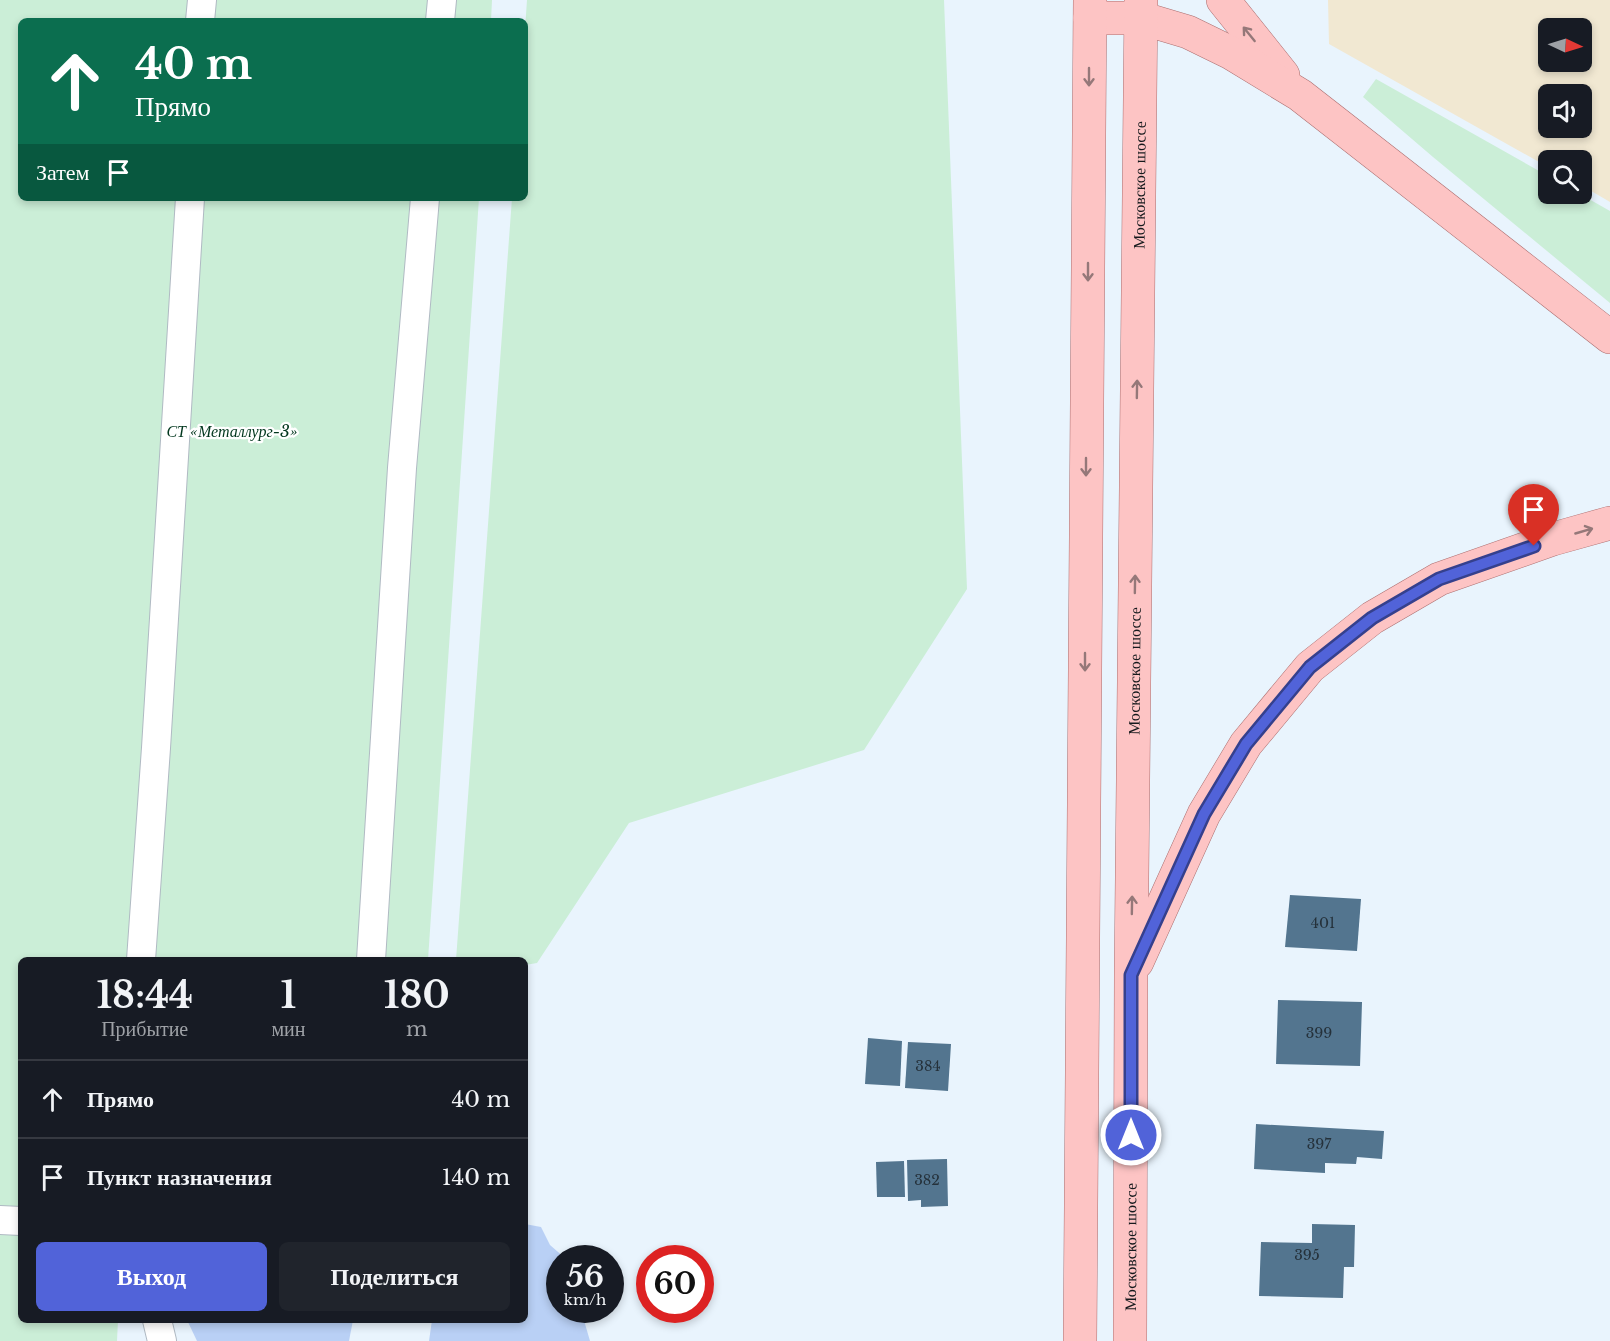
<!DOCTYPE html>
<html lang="ru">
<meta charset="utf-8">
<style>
body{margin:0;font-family:"Libre Baskerville",serif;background:#20242c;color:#f1f3f6;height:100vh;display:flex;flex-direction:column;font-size:22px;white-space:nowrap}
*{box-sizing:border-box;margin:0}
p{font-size:20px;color:#9ea1a6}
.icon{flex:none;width:33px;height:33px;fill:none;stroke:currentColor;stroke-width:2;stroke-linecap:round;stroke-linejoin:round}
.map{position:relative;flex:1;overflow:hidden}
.panel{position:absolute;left:18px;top:957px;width:510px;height:366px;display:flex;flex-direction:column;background:#171b24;border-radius:9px;box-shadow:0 3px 9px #0003}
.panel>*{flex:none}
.hud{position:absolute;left:18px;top:18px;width:510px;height:183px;border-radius:9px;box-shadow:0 3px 9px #0003;background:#0b6e4f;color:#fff;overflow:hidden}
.needle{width:39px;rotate:94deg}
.tools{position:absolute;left:1538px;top:18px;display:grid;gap:12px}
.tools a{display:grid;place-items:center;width:54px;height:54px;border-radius:9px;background:#171b24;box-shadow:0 3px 9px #0003;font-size:30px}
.speed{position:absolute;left:546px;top:1245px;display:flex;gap:12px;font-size:30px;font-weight:700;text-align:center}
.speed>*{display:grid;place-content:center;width:78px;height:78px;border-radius:50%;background:#171b24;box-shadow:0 3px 9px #0003;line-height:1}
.speed small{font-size:15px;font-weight:400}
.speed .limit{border:9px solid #d22;background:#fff;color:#111}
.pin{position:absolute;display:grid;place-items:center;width:51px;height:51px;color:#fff;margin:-62px -26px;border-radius:50% 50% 50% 0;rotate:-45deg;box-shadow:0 0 6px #0007}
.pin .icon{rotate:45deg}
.me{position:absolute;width:66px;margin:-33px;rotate:0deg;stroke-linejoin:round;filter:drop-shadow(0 0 4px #0008)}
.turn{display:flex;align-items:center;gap:21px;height:126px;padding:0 18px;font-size:27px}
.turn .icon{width:78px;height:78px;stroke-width:2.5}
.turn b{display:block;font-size:42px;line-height:51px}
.then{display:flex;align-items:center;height:57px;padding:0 18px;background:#0003;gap:12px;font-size:22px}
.eta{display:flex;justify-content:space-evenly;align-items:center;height:102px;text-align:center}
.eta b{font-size:36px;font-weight:700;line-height:42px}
.primary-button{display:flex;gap:12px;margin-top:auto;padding:12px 18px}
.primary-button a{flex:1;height:69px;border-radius:9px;background:#5163d9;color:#fff;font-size:24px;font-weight:700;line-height:69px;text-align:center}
.primary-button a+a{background:#20242c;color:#f1f3f6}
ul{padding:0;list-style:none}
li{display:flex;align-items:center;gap:18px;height:78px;padding:0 18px;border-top:2px solid #363941}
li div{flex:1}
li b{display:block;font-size:22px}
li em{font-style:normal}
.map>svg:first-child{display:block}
.industrial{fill:#f1e8d2;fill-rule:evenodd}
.green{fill:#cbeed7}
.water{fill:#b9d0f5}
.building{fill:#53758f}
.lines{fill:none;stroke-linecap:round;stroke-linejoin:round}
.minor-casing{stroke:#b0bac3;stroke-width:30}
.major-casing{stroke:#ac6f70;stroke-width:34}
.minor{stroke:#fff;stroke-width:28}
.major{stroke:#fdc4c4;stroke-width:33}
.oneway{stroke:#957879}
.route-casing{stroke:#35408d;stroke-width:15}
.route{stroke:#5163d9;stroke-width:10}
.labels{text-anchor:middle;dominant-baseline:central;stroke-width:4.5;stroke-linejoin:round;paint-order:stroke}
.number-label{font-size:14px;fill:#25313a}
.street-label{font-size:16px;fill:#161a1d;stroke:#fff}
.park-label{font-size:16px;font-style:italic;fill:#02371e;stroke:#fff}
</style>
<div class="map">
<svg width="1610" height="1341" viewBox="0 0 1610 1341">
<rect width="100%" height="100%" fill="#e9f4fd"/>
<path class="industrial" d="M1328 0H1610V202L1581 185V160H1548V167L1329 44ZM1548 28H1581V62H1548ZM1548 94H1581V128H1548Z"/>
<g class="green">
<path d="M0 0H492L491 21H21V198H479L428 960H21V1320H118L117 1341H0Z"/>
<path d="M527 0H944L967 589 864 750 629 823 537 963 525 965V960H456L512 198H525V29Z"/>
<path d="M1376 79 1548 176V194H1580L1610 211V303L1433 157 1363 97Z"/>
</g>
<g class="water">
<path d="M525 1224 541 1227 550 1245 565 1258H560V1310H581L590 1341H429L432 1320H525Z"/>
<path d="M187 1320H353L349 1341H197Z"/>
</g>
<g class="building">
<path d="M1290 895 1361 899 1357 951 1285 947Z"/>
<path d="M1278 1000 1362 1002 1360 1066 1276 1064Z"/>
<path d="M868 1038 902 1041 900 1086 865 1084Z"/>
<path d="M908 1042 951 1044 948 1091 905 1088Z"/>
<path d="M1256 1124 1384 1131 1382 1159 1357 1157 1356 1164 1325 1163V1173L1254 1169Z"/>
<path d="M947 1159 948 1206 921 1207V1200L908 1201 907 1160Z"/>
<path d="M904 1161 905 1197H877L876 1162Z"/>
<path d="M1312 1224 1355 1225 1354 1267H1344L1343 1298 1259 1296 1261 1242 1312 1243Z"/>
</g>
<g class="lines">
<g class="minor-casing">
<g id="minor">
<path d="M200 21 202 0"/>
<path d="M440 21 442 0"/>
<path d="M141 960 156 748 190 198"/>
<path d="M371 960 402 468 425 198"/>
<path d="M0 1220 21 1221"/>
<path d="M157 1320 162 1341"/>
</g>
</g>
<g class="major-casing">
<g id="major">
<path d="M1223 0 1283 75"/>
<path d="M1090 18H1141L1188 32 1231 53 1300 95 1610 337"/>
<path d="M1137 962 1204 814 1246 744 1310 667 1372 618 1439 579 1553 539 1610 523"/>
<path d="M1080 1341 1090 0"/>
<path id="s1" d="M1130 1341 1131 975 1141 0"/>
</g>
</g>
<use href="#minor" class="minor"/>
<use href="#major" class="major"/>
</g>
<defs><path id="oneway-shaft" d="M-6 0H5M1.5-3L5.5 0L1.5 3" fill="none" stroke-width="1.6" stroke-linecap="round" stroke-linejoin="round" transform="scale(1.5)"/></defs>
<g class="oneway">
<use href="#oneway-shaft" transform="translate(1249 34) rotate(-129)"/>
<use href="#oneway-shaft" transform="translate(1089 77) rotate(90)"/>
<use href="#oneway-shaft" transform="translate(1088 272) rotate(90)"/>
<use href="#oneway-shaft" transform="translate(1137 389) rotate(-89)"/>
<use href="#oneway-shaft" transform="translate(1086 467) rotate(90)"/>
<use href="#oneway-shaft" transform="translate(1584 531) rotate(-16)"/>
<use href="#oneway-shaft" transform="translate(1135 584) rotate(-89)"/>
<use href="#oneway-shaft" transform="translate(1085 662) rotate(90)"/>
<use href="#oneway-shaft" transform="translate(1132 905) rotate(-89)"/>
</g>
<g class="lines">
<g class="route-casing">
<path id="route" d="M1131 1135V975L1204 814 1246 744 1310 667 1372 618 1439 579 1534 546"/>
</g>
<use href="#route" class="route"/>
</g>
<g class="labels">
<g class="number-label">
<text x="1323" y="923">401</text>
<text x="1319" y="1033">399</text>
<text x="928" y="1066">384</text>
<text x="1319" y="1144">397</text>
<text x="927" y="1180">382</text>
<text x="1307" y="1255">395</text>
</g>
<g class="street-label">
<text stroke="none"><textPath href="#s1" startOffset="1156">Московское шоссе</textPath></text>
<text stroke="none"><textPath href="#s1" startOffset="670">Московское шоссе</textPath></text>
<text stroke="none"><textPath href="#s1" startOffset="94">Московское шоссе</textPath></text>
</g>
<g class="park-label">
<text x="232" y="431">СТ «Металлург-3»</text>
</g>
</g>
</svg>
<div class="tools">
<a><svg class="needle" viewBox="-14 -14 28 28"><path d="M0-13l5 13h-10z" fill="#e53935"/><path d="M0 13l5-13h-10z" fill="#9ea1a6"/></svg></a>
<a><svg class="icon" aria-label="sound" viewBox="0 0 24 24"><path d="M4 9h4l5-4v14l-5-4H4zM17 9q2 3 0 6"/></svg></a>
<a><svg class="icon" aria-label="search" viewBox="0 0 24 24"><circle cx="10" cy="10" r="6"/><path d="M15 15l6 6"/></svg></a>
</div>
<div class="speed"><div>56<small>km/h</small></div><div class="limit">60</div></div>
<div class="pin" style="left:1534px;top:546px;background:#d93025"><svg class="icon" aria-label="arrive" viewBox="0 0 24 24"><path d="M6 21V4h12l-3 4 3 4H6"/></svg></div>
<svg class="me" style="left:1131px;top:1135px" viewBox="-20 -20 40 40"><circle r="17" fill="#5163d9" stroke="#fff" stroke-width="3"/><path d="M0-11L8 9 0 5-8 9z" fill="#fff"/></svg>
<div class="hud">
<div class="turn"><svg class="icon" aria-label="ahead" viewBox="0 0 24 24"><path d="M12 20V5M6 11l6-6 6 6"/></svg><div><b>40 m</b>Прямо</div></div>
<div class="then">Затем<svg class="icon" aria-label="arrive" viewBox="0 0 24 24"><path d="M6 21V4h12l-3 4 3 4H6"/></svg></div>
</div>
<section class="panel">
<div class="eta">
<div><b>18:44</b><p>Прибытие</p></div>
<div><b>1</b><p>мин</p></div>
<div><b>180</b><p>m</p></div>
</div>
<ul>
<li><svg class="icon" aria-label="ahead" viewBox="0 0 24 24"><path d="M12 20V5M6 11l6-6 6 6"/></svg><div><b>Прямо</b></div><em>40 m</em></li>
<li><svg class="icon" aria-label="arrive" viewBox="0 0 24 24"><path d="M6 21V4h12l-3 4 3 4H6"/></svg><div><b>Пункт назначения</b></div><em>140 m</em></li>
</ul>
<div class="primary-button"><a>Выход</a><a>Поделиться</a></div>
</section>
</div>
